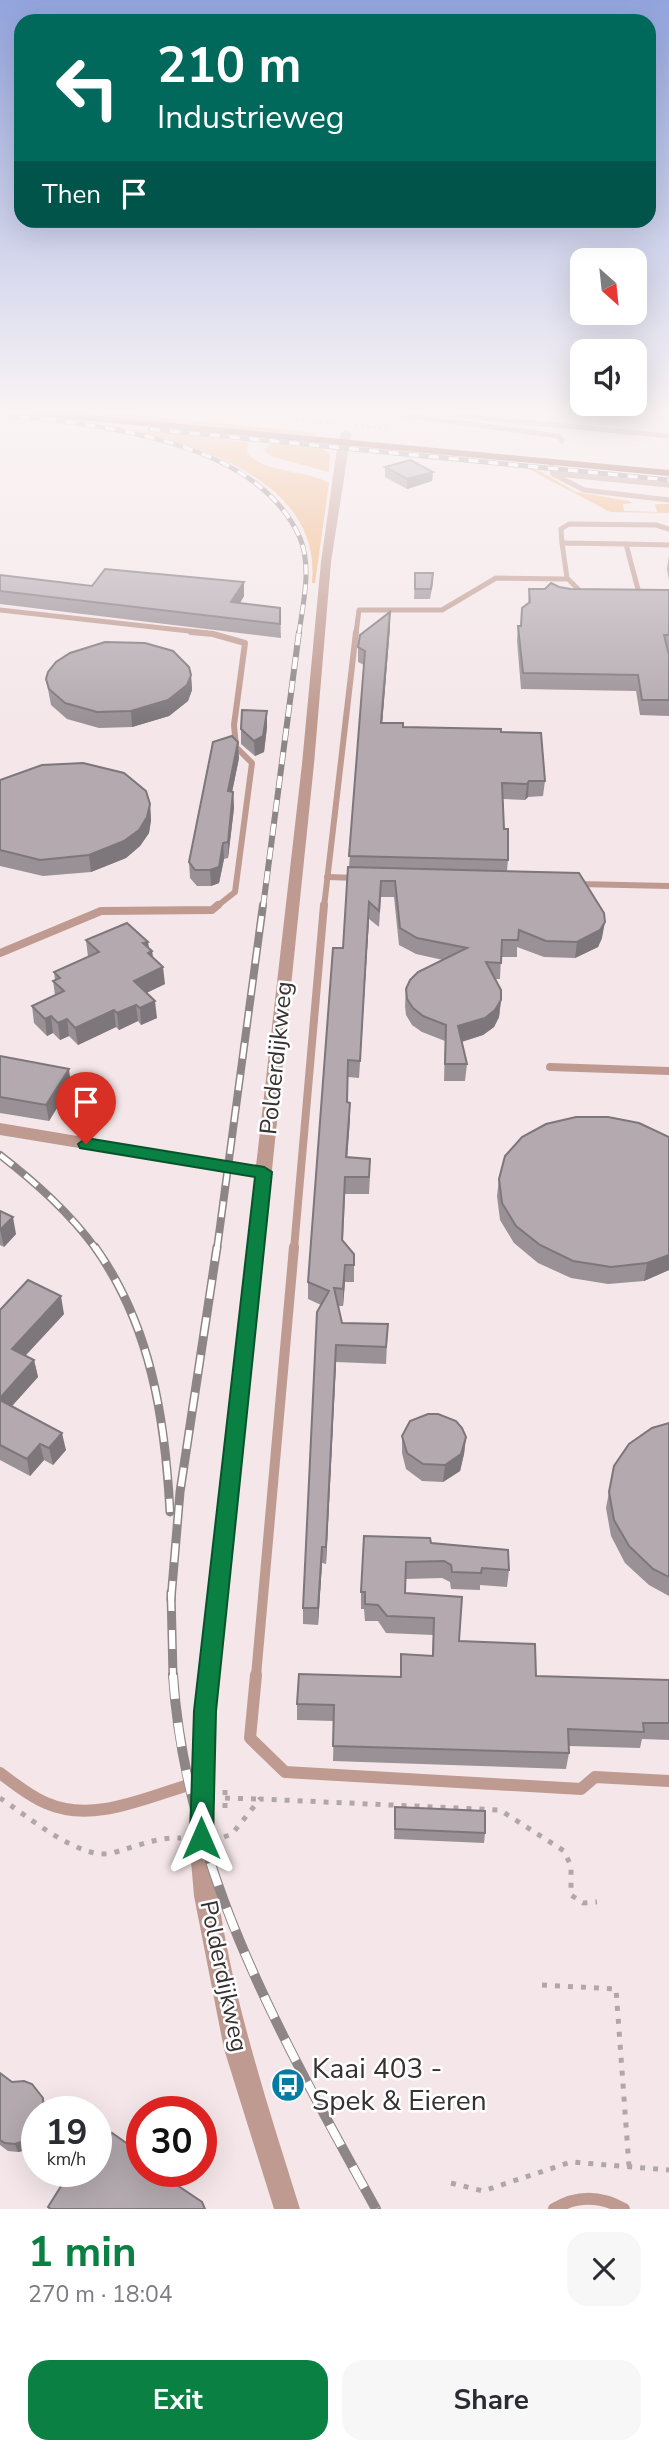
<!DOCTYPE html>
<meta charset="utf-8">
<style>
body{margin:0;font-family:"Nunito Sans",sans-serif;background:#f7f7f7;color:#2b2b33;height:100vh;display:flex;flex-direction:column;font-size:26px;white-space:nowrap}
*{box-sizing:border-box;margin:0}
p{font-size:23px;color:#7c7c81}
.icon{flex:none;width:38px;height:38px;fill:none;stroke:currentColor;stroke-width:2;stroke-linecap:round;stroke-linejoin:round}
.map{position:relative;height:2209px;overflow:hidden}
.side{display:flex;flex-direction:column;background:#fff;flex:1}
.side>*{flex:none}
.banner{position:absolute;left:14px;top:14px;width:642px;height:214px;border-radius:21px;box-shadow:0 7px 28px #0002;background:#00695c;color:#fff;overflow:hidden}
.needle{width:46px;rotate:153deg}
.buttons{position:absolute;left:570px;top:248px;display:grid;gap:14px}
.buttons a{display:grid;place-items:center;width:77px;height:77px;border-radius:14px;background:#fff;box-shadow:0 7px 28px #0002;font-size:35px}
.speed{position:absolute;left:21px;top:2096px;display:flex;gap:14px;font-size:35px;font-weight:700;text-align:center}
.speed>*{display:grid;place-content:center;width:91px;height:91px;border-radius:50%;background:#fff;box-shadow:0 7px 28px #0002;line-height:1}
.speed small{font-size:18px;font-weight:400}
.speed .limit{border:10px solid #d22;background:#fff;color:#111}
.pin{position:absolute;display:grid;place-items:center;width:60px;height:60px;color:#fff;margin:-72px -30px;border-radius:50% 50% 50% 0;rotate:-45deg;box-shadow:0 0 7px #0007}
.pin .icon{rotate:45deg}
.me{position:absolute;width:77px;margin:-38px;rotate:0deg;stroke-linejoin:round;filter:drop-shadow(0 0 5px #0008)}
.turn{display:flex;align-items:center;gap:24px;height:147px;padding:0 28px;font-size:32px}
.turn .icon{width:91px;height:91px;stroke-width:2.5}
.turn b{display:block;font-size:49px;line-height:60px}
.then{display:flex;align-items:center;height:66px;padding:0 28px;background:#0003;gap:14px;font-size:26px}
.round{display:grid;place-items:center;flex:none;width:74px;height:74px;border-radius:21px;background:#f7f7f7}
.head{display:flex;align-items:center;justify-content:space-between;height:119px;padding:0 28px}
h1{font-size:42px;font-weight:700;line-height:52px;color:#0b8043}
.primary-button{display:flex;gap:14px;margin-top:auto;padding:14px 28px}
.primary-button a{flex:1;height:80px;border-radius:21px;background:#0b8043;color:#fff;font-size:28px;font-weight:700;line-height:80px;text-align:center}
.primary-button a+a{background:#f7f7f7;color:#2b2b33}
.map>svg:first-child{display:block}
.green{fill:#f0b37b}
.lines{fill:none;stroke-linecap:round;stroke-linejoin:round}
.path-far1{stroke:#b2a7a8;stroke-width:2.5;stroke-dasharray:2.5 3.5;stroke-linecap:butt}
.path{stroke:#b2a7a8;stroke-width:5;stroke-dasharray:5 8;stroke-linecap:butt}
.service-far4{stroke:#bf9a90;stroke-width:5}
.service-far3{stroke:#bf9a90;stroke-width:6}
.service-far2{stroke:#bf9a90;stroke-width:8}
.service-far1{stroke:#bf9a90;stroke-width:10}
.service{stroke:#bf9a90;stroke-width:12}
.minor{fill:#bf9a90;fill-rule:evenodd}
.primary{fill:#945645;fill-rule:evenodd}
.rail-far4-casing{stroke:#8e8586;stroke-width:5}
.rail-far3-casing{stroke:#8e8586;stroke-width:6}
.rail-far2-casing{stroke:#8e8586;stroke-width:8}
.rail-far1-casing{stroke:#8e8586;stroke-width:9}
.rail-casing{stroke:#8e8586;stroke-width:10}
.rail-far4{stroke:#fff;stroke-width:3.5;stroke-dasharray:10;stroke-linecap:butt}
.rail-far3{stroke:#fff;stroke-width:4.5;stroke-dasharray:12;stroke-linecap:butt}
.rail-far2{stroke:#fff;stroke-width:5;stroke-dasharray:16;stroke-linecap:butt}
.rail-far1{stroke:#fff;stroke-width:6;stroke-dasharray:19;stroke-linecap:butt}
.rail{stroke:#fff;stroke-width:8;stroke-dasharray:24;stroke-linecap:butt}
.wall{fill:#9a9196}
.shaded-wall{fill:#7d767a}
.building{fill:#b3a9af;stroke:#7d767a;stroke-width:2}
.route{fill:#0b8043;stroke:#07532c;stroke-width:2}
.labels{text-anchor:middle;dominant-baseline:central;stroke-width:5;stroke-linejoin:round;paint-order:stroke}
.street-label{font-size:24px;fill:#363132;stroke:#fff}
.near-poi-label{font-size:28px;fill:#363132;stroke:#fff;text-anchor:start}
</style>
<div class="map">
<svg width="669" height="2209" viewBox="0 0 669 2209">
<rect width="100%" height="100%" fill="#f5e7e9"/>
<g class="green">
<path d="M77 413H117L316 433 312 436Z"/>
<path d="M129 429 248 442 247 453C267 474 304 469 329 483L315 583H312C322 484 205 447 129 429Z"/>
<path d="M271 443 312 447 314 444 330 454 329 472 270 456 264 450Z"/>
<path d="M527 468 536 469 576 492 629 501 632 503 623 504 624 511 657 512 655 504H646H669V513L610 512Z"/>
</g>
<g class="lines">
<g class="path-far1">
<path d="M224 413 337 424"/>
<path d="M355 425 386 428"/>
</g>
<g class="path">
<path d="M225 1790V1810"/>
<path d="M0 1798C26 1815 80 1861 112 1853 136 1847 155 1837 181 1838"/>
<path d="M225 1798 258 1799"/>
<path d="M224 1837 232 1834 260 1799 500 1810 564 1851 571 1866V1895L583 1903 597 1902"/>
<path d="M542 1985 616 1989 629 2166"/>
<path d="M451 2183 483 2191 571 2162 669 2170"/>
</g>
<g class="service-far4">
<path d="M387 413 558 436 562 441"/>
<path d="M429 413 669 436"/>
<path d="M551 462 553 474 584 490 669 500"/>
<path d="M556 474 669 485"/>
<path d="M562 543 561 529 569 524 656 525 669 529"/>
<path d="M582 593 567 578 562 543 626 544"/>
<path d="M640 597 626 544 669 545"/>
<path d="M0 610 207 633"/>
<path d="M356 633 359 610H442L496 578 566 579"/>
</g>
<g class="service-far3">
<path d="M191 632 213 634 245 643 234 725 236 747 252 763 235 892 216 907"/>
<path d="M327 877 358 878"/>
<path d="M578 884 669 886"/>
<path d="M324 907 356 632"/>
</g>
<g class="service-far2">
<path d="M0 953 101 911 212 910 218 905"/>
<path d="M550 1067 669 1071"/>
<path d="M294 1249 324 905"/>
</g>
<path class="service-far1" d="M256 1676 294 1247"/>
<g class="service">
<path d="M256 1675 250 1738 285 1772 581 1789 595 1777 669 1781"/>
<path d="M0 1773C15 1784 29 1796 46 1803 96 1825 151 1794 200 1782"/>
<path d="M554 2209C577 2195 601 2196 624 2209"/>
</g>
<path class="minor" d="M346 430 351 433 331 562 314 764 216 1711C214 1772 209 1835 218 1896 234 2004 268 2106 300 2209H274L224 2049 194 1896 189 1838 194 1711 255 1177 0 1135V1123L256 1166 302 764 321 562 337 448 341 433Z"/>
<path class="primary" d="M31 413H68L669 470V476L36 416Z"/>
<g class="rail-far4-casing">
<g id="rail-far4">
<path d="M0 415 56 420"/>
<path d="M46 419C131 430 261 449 300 538 312 567 303 604 299 633"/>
<path d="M150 429 669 480"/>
</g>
</g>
<g class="rail-far3-casing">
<path id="rail-far3" d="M263 907 299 632"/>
</g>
<g class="rail-far2-casing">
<g id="rail-far2">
<path d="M0 1155C36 1183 69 1212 96 1249"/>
<path d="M217 1249 263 905"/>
</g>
</g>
<g class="rail-far1-casing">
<g id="rail-far1">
<path d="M95 1247C151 1326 165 1418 170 1512"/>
<path d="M171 1592 173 1676"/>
<path d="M171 1600 180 1492 217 1247"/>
</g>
</g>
<g class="rail-casing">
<path id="rail" d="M173 1675C186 1872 283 2040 376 2209"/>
</g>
<use href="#rail-far4" class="rail-far4"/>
<use href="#rail-far3" class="rail-far3"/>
<use href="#rail-far2" class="rail-far2"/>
<use href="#rail-far1" class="rail-far1"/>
<use href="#rail" class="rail"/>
</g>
<g class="wall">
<path d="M385 467 433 472 432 481 407 489 385 477Z"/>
<path d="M669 555V580L667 569Z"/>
<path d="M415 573 433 583 430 599H414Z"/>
<path d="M0 575 92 586 244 596 240 603 280 608 281 638 0 604Z"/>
<path d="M559 587 571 589 669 590V650H668L669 655V716L640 715 636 691 521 689 517 641 518 626H521L522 608 528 604 529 589Z"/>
<path d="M390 627 382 723 403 727 501 732 545 781 543 796 528 797 525 800 503 799 504 829 508 860 507 871 602 938 598 947 575 958 544 957 517 947V957H501L500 979H495L501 1000 499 1017 494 1027 483 1035 462 1042 467 1064 465 1081H444L445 1041 422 1032 412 1025 406 1015 405 1006 406 989 443 960 416 954 399 945 394 897H381L379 927 369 919 359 1078 348 1077 347 1102 350 1103 347 1157 370 1176 369 1194H345L343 1241 354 1254V1282H345L343 1306H338L342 1323 388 1324 386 1364 336 1362 326 1564 322 1563 318 1625 303 1624V1608L321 1305 308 1299V1282L343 948 364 665 358 662V647Z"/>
<path d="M191 675 192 690 188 701 169 716 132 727 99 728 67 719 51 705 46 679Z"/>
<path d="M267 727 264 752 255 756 241 744V729Z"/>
<path d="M239 758 232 792H233L234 808 228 858 224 859 219 883 211 886H197L190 878 189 862Z"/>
<path d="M0 780 150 804 151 820 149 833 140 846 126 858 91 872 43 876 0 866Z"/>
<path d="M86 940 148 942 149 948 152 951 153 958 165 984 146 993 157 1018 141 1025 138 1021 119 1030 116 1027 78 1045 69 1036 60 1040 53 1033 47 1036 34 1023 32 1006 55 995 53 981 55 980 54 972 88 957Z"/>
<path d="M0 1056 71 1085 49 1121 0 1113Z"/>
<path d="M669 1137V1270L644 1281 608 1284 571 1278 538 1263 514 1243 500 1220 497 1196 499 1179Z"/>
<path d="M0 1211 16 1234 4 1247 0 1245Z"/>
<path d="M0 1310 64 1314 25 1355 34 1360 38 1377 12 1406 66 1450 53 1465 44 1460 30 1476 0 1460Z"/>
<path d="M669 1423V1596L649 1585 625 1563 611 1536 606 1508 614 1466Z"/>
<path d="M402 1436 466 1437 464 1454 460 1471 443 1482 422 1481 406 1469 402 1453Z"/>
<path d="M431 1543 509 1570 507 1587 480 1585V1590L451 1589 450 1582 442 1578 406 1579 405 1593 459 1641 536 1676 669 1680V1740L642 1739 640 1748 569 1746V1753L566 1769 333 1761 334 1721 297 1720V1704L400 1677 401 1654 432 1656 433 1635 386 1633 378 1621H365L364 1609H361V1592Z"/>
<path d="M395 1807 485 1833 484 1843 394 1839Z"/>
<path d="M0 2073 46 2106 37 2112V2143L27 2150 18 2152 8 2151 0 2145Z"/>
<path d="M109 2138 168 2172 169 2180 205 2209H49L48 2207 64 2181 52 2172H96Z"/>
</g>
<g class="shaded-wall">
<path d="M433 472 432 481 407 489V479Z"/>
<path d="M244 582V596L232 616 231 602Z"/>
<path d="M390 612V627L381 738V723Z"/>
<path d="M191 675 192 690 188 701 169 716 132 727 131 711Z"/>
<path d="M267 711V727L264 752 255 756 254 741Z"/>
<path d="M238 742 239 758 229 807 228 791Z"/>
<path d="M529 781 528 797 525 800 527 784Z"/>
<path d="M233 792 234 808 228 858V842Z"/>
<path d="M150 804 151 820 149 833 140 846 126 858 91 872 89 855Z"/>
<path d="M223 843 224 859 219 883 211 886 210 870Z"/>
<path d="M369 902V919L359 1078 360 1061Z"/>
<path d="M605 922 602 938 598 947 575 958 577 942Z"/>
<path d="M148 942 149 953 152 951 154 968 143 943Z"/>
<path d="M163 967 165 984 136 998 134 981Z"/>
<path d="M501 1000 499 1017 494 1027 483 1035 457 1043 458 1026Z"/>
<path d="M155 1001 157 1018 141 1025 140 1008Z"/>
<path d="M136 1005 138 1021 119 1030 117 1013Z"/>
<path d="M114 1010 116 1027 78 1045 75 1028Z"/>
<path d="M51 1016 53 1033 47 1036 45 1019Z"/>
<path d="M67 1019 69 1036 60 1040 58 1023Z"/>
<path d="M69 1069 71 1085 49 1121 46 1105Z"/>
<path d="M350 1103V1120L346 1174V1157Z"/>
<path d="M13 1217 16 1234 4 1247 0 1230Z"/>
<path d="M669 1255V1270L644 1281 647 1263Z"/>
<path d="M345 1265V1282L343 1306V1289Z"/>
<path d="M61 1296 64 1314 16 1366 12 1349Z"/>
<path d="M336 1345V1362L326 1564V1547Z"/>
<path d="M34 1360 38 1377 3 1416 0 1404V1398Z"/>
<path d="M62 1433 66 1450 53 1465 49 1448Z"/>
<path d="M466 1437 464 1454 460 1471 443 1482 445 1465Z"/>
<path d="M40 1444 44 1460 30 1476 27 1459Z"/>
<path d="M322 1547V1563L318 1625V1608Z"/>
<path d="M43 2098 46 2106V2112H43Z"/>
<path d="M37 2133V2143L27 2150 18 2152 15 2144Z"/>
</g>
<g class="building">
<path d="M410 460 433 472 407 479 385 467Z"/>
<path d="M105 569 244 582 231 602 280 608V624L0 591V575L92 586Z"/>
<path d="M415 573H433L431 589H415Z"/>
<path d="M551 583 559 587 571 589 669 590V635H664L669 655V700H642L638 675 523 673 518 626H521L522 608 530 602 529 589H545Z"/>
<path d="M390 612 381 723H403V727L501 729V732L541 733 545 781H529L527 784 502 783 504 829H508V860L349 856 365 651 358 647 360 635Z"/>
<path d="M105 642 145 643 173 651 189 667 191 675 187 685 168 700 131 711 97 712 65 703 49 689 46 679 48 672 56 662 70 653Z"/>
<path d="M242 710 267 711 263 736 254 741 241 729Z"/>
<path d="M232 736 238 742 228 791 233 792 228 842 223 843 219 867 210 870H195L189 862 213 742Z"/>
<path d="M83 763 124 773 146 791 150 804 147 817 139 830 124 841 89 855 40 860 0 850V780L42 765Z"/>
<path d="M348 867 579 873 604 913 605 922 600 930 577 942 546 941 519 930 518 940H502L501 963 486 962 501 990V1000L495 1010 485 1018 458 1026 467 1064H445L446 1025 423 1016 413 1008 407 999 406 989 410 980 418 972 467 948 417 938 400 928 395 881H381L379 911 369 902 360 1061 348 1060 347 1102 350 1103 346 1157 370 1159 369 1177H345L342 1240 354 1254V1265H345L343 1289 334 1288 342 1323 388 1324 386 1347 336 1345 326 1547H322L318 1608H303L317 1312 329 1291 308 1282 333 948H343Z"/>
<path d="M127 923 148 942 143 943 152 951 148 953 163 967 134 981 155 1001 140 1008 136 1005 117 1013 114 1010 75 1028 67 1019 58 1023 51 1016 45 1019 32 1006 64 991 53 981 60 978 54 972 99 952 86 940Z"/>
<path d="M0 1056 69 1069 46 1105 0 1097Z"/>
<path d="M576 1117H608L639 1123 669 1137V1255L647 1263 611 1267 573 1261 540 1245 516 1226 502 1203 499 1179 505 1156 522 1137 546 1124Z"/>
<path d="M0 1211 13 1217 0 1230Z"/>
<path d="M28 1280 61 1296 12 1349 34 1360 0 1398V1310Z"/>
<path d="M0 1400 62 1433 49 1448 40 1444 27 1459 0 1445Z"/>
<path d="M428 1414H438L456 1421 462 1428 466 1437 461 1454 445 1465 423 1464 407 1453 402 1436 410 1421Z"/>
<path d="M669 1423V1577L653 1569 629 1546 614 1520 609 1492 614 1466 629 1444 652 1428Z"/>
<path d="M364 1536 430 1538 431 1543 508 1550 509 1570 482 1568 481 1573 452 1572 451 1565 444 1561 406 1562 405 1593 462 1597 459 1641 535 1644 536 1676 669 1680V1723H643L644 1732 568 1729 569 1753 333 1746 334 1705 297 1704 299 1674 401 1677V1654L433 1656 434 1618 387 1616 378 1605 365 1604V1592H361Z"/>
<path d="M395 1807 485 1811V1833L395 1829Z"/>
<path d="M0 2073 12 2082 24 2081 32 2084 43 2098V2112H37V2133L24 2141 15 2144 5 2143 0 2140Z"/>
<path d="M96 2128 109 2138 112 2133 142 2154V2172H168L165 2177 202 2202 205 2209H51L48 2207 68 2175 63 2172H96Z"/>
</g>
<linearGradient id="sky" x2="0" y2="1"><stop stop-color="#93a4dd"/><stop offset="0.57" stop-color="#faf4f5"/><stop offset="1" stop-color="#faf4f5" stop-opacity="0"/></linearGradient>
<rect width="669" height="722" fill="url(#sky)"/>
<path class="route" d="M86 1138 264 1167 272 1172 216 1711 213 1838 210 1846 201 1850 193 1846 190 1838 194 1711 255 1177 80 1148 78 1144Z"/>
<defs>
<g id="bus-disc" transform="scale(1.75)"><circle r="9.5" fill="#037ba3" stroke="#fff"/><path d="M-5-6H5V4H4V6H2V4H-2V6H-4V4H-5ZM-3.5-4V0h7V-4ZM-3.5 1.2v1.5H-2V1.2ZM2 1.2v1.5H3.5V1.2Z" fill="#fff"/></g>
</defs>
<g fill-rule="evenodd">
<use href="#bus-disc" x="288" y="2085"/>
</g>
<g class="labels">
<g class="street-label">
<text transform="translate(276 1058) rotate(-84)">Polderdijkweg</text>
<text transform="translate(224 1976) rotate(78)">Polderdijkweg</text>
</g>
<g class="near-poi-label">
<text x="312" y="2069">Kaai 403 -<tspan x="312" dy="32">Spek &amp; Eieren</tspan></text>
</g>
</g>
</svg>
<div class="buttons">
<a><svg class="needle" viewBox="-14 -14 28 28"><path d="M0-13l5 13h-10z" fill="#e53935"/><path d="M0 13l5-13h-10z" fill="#7c7c81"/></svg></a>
<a><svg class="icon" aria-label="sound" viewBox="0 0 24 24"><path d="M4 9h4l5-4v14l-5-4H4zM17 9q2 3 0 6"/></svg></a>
</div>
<div class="speed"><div>19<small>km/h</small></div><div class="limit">30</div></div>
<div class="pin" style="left:86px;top:1144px;background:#d93025"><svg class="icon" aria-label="arrive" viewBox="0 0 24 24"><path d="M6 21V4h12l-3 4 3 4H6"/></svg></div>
<svg class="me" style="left:201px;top:1838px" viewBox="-20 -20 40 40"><path d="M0-17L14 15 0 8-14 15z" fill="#0b8043" stroke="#fff" stroke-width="4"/></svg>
<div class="banner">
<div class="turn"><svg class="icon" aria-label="left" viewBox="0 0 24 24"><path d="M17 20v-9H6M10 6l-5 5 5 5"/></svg><div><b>210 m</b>Industrieweg</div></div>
<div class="then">Then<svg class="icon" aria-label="arrive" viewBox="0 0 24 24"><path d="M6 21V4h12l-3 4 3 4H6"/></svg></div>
</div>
</div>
<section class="side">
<div class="head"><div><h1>1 min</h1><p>270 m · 18:04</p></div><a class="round"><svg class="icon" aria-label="close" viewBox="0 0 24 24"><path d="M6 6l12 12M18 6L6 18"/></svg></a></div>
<div class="primary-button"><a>Exit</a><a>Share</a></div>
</section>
